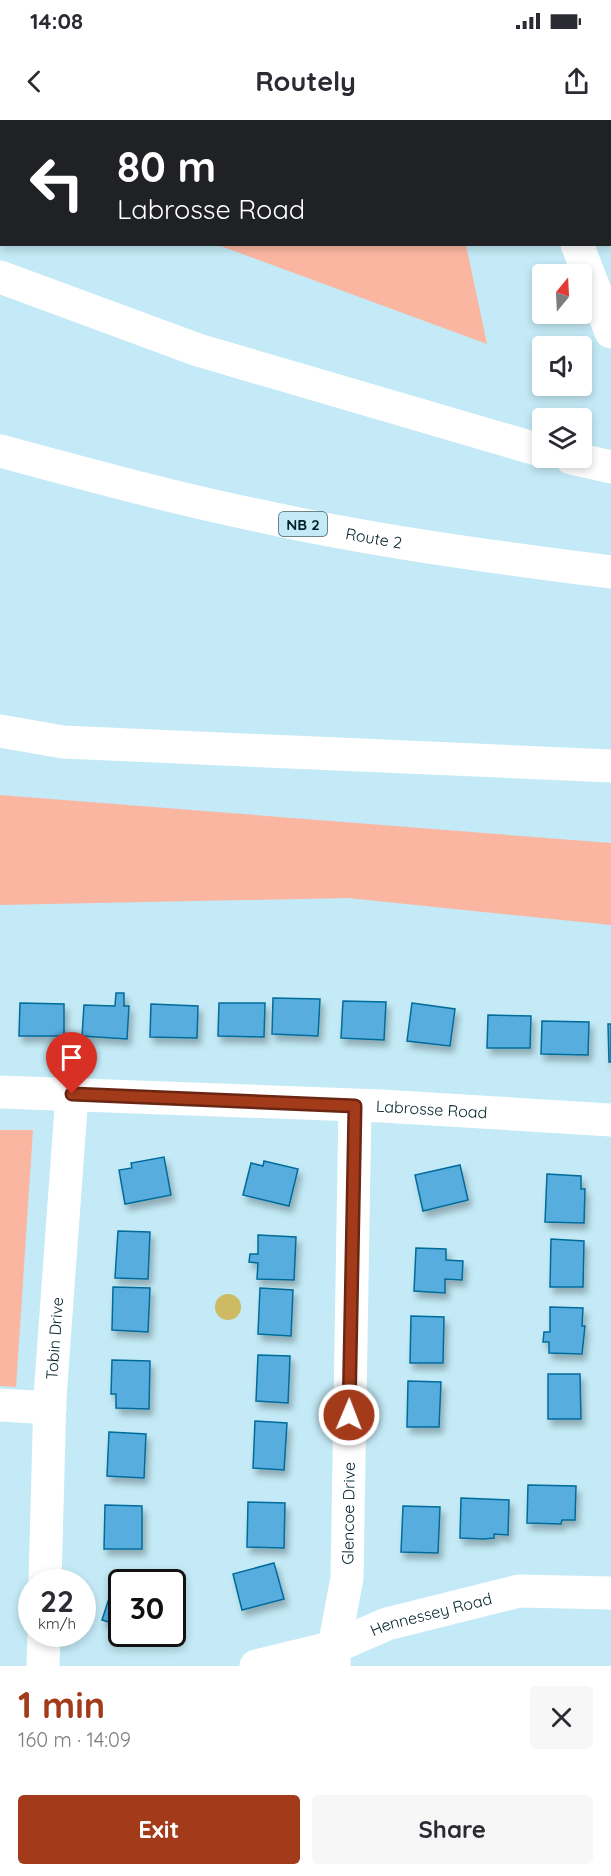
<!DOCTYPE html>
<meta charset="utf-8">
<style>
body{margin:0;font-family:Quicksand,sans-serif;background:#f7f7f7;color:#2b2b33;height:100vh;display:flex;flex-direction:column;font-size:22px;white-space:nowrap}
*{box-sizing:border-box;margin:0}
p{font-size:20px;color:#7c7c81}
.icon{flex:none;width:33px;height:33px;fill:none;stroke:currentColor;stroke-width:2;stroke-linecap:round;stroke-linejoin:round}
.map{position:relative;height:1546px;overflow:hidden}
.drawer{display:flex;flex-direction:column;background:#fff;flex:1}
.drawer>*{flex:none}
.top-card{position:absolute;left:0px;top:0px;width:612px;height:126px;box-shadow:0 3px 9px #0003;background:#202124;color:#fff;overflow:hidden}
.needle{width:39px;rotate:18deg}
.controls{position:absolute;left:532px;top:144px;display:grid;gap:12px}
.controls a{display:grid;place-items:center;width:60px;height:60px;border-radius:6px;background:#fff;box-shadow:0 3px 9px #0003;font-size:30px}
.speed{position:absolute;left:18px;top:1449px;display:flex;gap:12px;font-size:30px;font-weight:700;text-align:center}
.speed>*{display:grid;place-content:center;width:78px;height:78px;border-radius:50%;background:#fff;box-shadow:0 3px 9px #0003;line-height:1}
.speed small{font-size:15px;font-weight:400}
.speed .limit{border:3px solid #111;border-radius:9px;background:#fff;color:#111}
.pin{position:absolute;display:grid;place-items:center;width:51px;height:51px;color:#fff;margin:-62px -26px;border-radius:50% 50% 50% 0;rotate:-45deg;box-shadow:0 0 6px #0007}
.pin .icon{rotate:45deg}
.me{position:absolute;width:66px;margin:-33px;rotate:1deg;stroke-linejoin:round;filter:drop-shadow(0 0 4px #0008)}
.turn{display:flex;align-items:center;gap:21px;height:126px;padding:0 18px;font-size:27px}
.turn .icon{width:78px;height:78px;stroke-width:2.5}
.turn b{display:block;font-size:42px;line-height:51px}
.round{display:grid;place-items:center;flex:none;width:63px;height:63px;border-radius:6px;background:#f7f7f7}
.summary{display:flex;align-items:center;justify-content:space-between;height:102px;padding:0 18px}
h1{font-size:36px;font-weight:800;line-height:45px;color:#a33b1b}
.cta{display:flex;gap:12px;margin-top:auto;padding:12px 18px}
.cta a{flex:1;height:69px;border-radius:6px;background:#a33b1b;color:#fff;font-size:24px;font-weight:800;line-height:69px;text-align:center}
.cta a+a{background:#f7f7f7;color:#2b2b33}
.status{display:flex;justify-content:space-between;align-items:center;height:42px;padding:0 30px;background:#fff;direction:ltr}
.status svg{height:16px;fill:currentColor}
header{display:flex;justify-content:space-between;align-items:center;height:78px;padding:0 18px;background:#fff;font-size:27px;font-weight:800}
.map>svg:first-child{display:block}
.green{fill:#fbb6a2}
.water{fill:#cdba62}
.building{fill:#59addf;stroke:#026c9a;stroke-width:1.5;filter:url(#shadow)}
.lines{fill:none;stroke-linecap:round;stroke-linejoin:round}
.minor{stroke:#fff;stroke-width:33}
.highway{stroke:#fff;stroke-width:33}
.route-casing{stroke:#6a2612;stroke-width:15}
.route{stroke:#a33b1b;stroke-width:10}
.labels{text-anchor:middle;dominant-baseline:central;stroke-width:5;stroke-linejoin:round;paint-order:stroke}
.shield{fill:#c3eaf6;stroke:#3a5d66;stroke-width:1.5}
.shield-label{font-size:15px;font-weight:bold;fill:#002129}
.street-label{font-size:16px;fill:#002129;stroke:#c3eaf6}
</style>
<div class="status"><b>14:08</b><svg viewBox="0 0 49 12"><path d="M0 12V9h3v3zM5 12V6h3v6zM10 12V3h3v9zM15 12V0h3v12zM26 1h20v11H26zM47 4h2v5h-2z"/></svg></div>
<header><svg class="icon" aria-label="back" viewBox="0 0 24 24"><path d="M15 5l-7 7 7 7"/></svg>Routely<svg class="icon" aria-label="share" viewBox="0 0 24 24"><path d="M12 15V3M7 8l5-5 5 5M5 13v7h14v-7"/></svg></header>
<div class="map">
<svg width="611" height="1546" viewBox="0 0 611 1546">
<defs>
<filter id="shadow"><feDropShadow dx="3.5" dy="6" stdDeviation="3" flood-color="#0004"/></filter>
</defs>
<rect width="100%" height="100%" fill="#c3eaf6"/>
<g class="green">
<path d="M31 0H461L22 1Z"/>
<path d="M218 125H466L487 224Z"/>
<path d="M0 675 611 723V805L348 778 0 785Z"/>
<path d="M0 1010H33L16 1267 0 1266Z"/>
</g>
<circle class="water" cx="228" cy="1187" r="13"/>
<g class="building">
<path d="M116 873H124V886H129L127 919 82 916 84 885 115 886Z"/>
<path d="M273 878 320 879 318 916 272 914Z"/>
<path d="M343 881 386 882 384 920 341 918Z"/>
<path d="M20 883 64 884V916H19Z"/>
<path d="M219 883H265L264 917 218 916Z"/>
<path d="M412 883 455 889 450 926 407 921Z"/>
<path d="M151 884 198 886 197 918 150 917Z"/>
<path d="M488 895 531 896 530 928H487Z"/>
<path d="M542 901 589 902 588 935 541 934Z"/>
<path d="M608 904H611V942H609Z"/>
<path d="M164 1037 171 1075 125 1084 119 1050 132 1048 131 1043Z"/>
<path d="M264 1041 298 1049 289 1086 243 1075 251 1043 263 1046Z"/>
<path d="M460 1045 468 1080 423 1091 415 1055Z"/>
<path d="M547 1054 581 1056V1069H585L584 1103 545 1102Z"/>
<path d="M118 1111 150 1112 148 1159 115 1158Z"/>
<path d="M258 1115 296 1117 294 1160 257 1159 258 1143 249 1142 250 1134H258Z"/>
<path d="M551 1119 584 1121 583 1167H550Z"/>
<path d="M416 1128 446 1129V1140L463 1141 462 1160 445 1159V1173L414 1171Z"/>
<path d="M113 1167 150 1168 148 1212 112 1210Z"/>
<path d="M260 1168 293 1170 291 1216 258 1214Z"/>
<path d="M550 1187 583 1188 582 1206H585L582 1234 549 1233V1222H543L544 1212H550Z"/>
<path d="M411 1196 444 1197 443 1243H410Z"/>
<path d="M258 1235 290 1236 288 1283 256 1281Z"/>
<path d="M112 1240 150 1241 149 1289 116 1288V1274H111Z"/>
<path d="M548 1254H580L581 1299H548Z"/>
<path d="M408 1261 441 1262 439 1307H407Z"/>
<path d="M255 1301 287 1303 284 1350 253 1348Z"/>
<path d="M109 1312 146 1314 144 1358 107 1356Z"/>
<path d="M528 1365 576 1366 575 1400H562L561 1404 527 1403Z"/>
<path d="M461 1378 509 1380 508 1415 494 1414V1418L484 1419 460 1418Z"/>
<path d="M248 1382 285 1383 284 1428 247 1427Z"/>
<path d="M105 1385 142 1386V1429H104Z"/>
<path d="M403 1386 440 1387 438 1433 401 1432Z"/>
<path d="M274 1443 284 1479 242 1490 233 1454Z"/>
<path d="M114 1463 122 1465V1506L102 1500Z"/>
</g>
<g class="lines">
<g class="minor">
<path id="s1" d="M0 972 382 986 611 1000"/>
<path d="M0 1285 50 1288"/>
<path id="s2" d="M45 1462 50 1277 72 974"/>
<path d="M43 1546 44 1514"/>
<path id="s3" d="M256 1546 334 1527 387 1504 519 1471 611 1473"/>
<path id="s4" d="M334 1546V1527L347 1458 355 986"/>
</g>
<g class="highway">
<path d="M574 0V2"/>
<path d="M577 124 611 212"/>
<path d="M0 157 198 230 543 331"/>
<path id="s5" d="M0 331C85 354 170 377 256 395 373 421 492 437 611 452"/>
<path d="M571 338 611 347"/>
<path d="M0 611 63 622 611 646"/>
</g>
</g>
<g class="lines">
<g class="route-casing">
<path id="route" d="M72 974 355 986 349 1295"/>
</g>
<use href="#route" class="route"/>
</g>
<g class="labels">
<rect class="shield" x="279" y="392" width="48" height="24" rx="4.5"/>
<g class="shield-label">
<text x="303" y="404">NB 2</text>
</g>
<g class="street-label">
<text stroke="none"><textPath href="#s5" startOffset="384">Route 2</textPath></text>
<text stroke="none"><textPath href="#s1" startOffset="432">Labrosse Road</textPath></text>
<text stroke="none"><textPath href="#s2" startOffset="244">Tobin Drive</textPath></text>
<text stroke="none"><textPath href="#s4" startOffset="154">Glencoe Drive</textPath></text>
<text stroke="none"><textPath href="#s3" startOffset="183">Hennessey Road</textPath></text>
</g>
</g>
</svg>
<div class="controls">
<a><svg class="needle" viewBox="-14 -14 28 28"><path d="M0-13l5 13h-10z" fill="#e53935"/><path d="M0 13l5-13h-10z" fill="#7c7c81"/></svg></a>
<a><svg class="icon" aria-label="sound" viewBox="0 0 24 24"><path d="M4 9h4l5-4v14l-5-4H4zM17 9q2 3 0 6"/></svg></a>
<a><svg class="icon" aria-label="layers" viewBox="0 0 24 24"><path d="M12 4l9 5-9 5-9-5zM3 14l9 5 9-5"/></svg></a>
</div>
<div class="speed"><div>22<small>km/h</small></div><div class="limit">30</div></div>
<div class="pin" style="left:72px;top:974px;background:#d93025"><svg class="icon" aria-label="arrive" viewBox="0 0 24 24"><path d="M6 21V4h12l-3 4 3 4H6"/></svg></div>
<svg class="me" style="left:349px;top:1295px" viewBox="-20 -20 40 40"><circle r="17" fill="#a33b1b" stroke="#fff" stroke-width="3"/><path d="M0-11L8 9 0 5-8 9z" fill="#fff"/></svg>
<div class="top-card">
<div class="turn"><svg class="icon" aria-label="left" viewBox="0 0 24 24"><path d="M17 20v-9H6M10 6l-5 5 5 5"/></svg><div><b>80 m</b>Labrosse Road</div></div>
</div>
</div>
<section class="drawer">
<div class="summary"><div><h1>1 min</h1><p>160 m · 14:09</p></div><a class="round"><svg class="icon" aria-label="close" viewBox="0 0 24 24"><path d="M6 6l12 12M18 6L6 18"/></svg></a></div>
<div class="cta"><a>Exit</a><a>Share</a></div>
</section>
